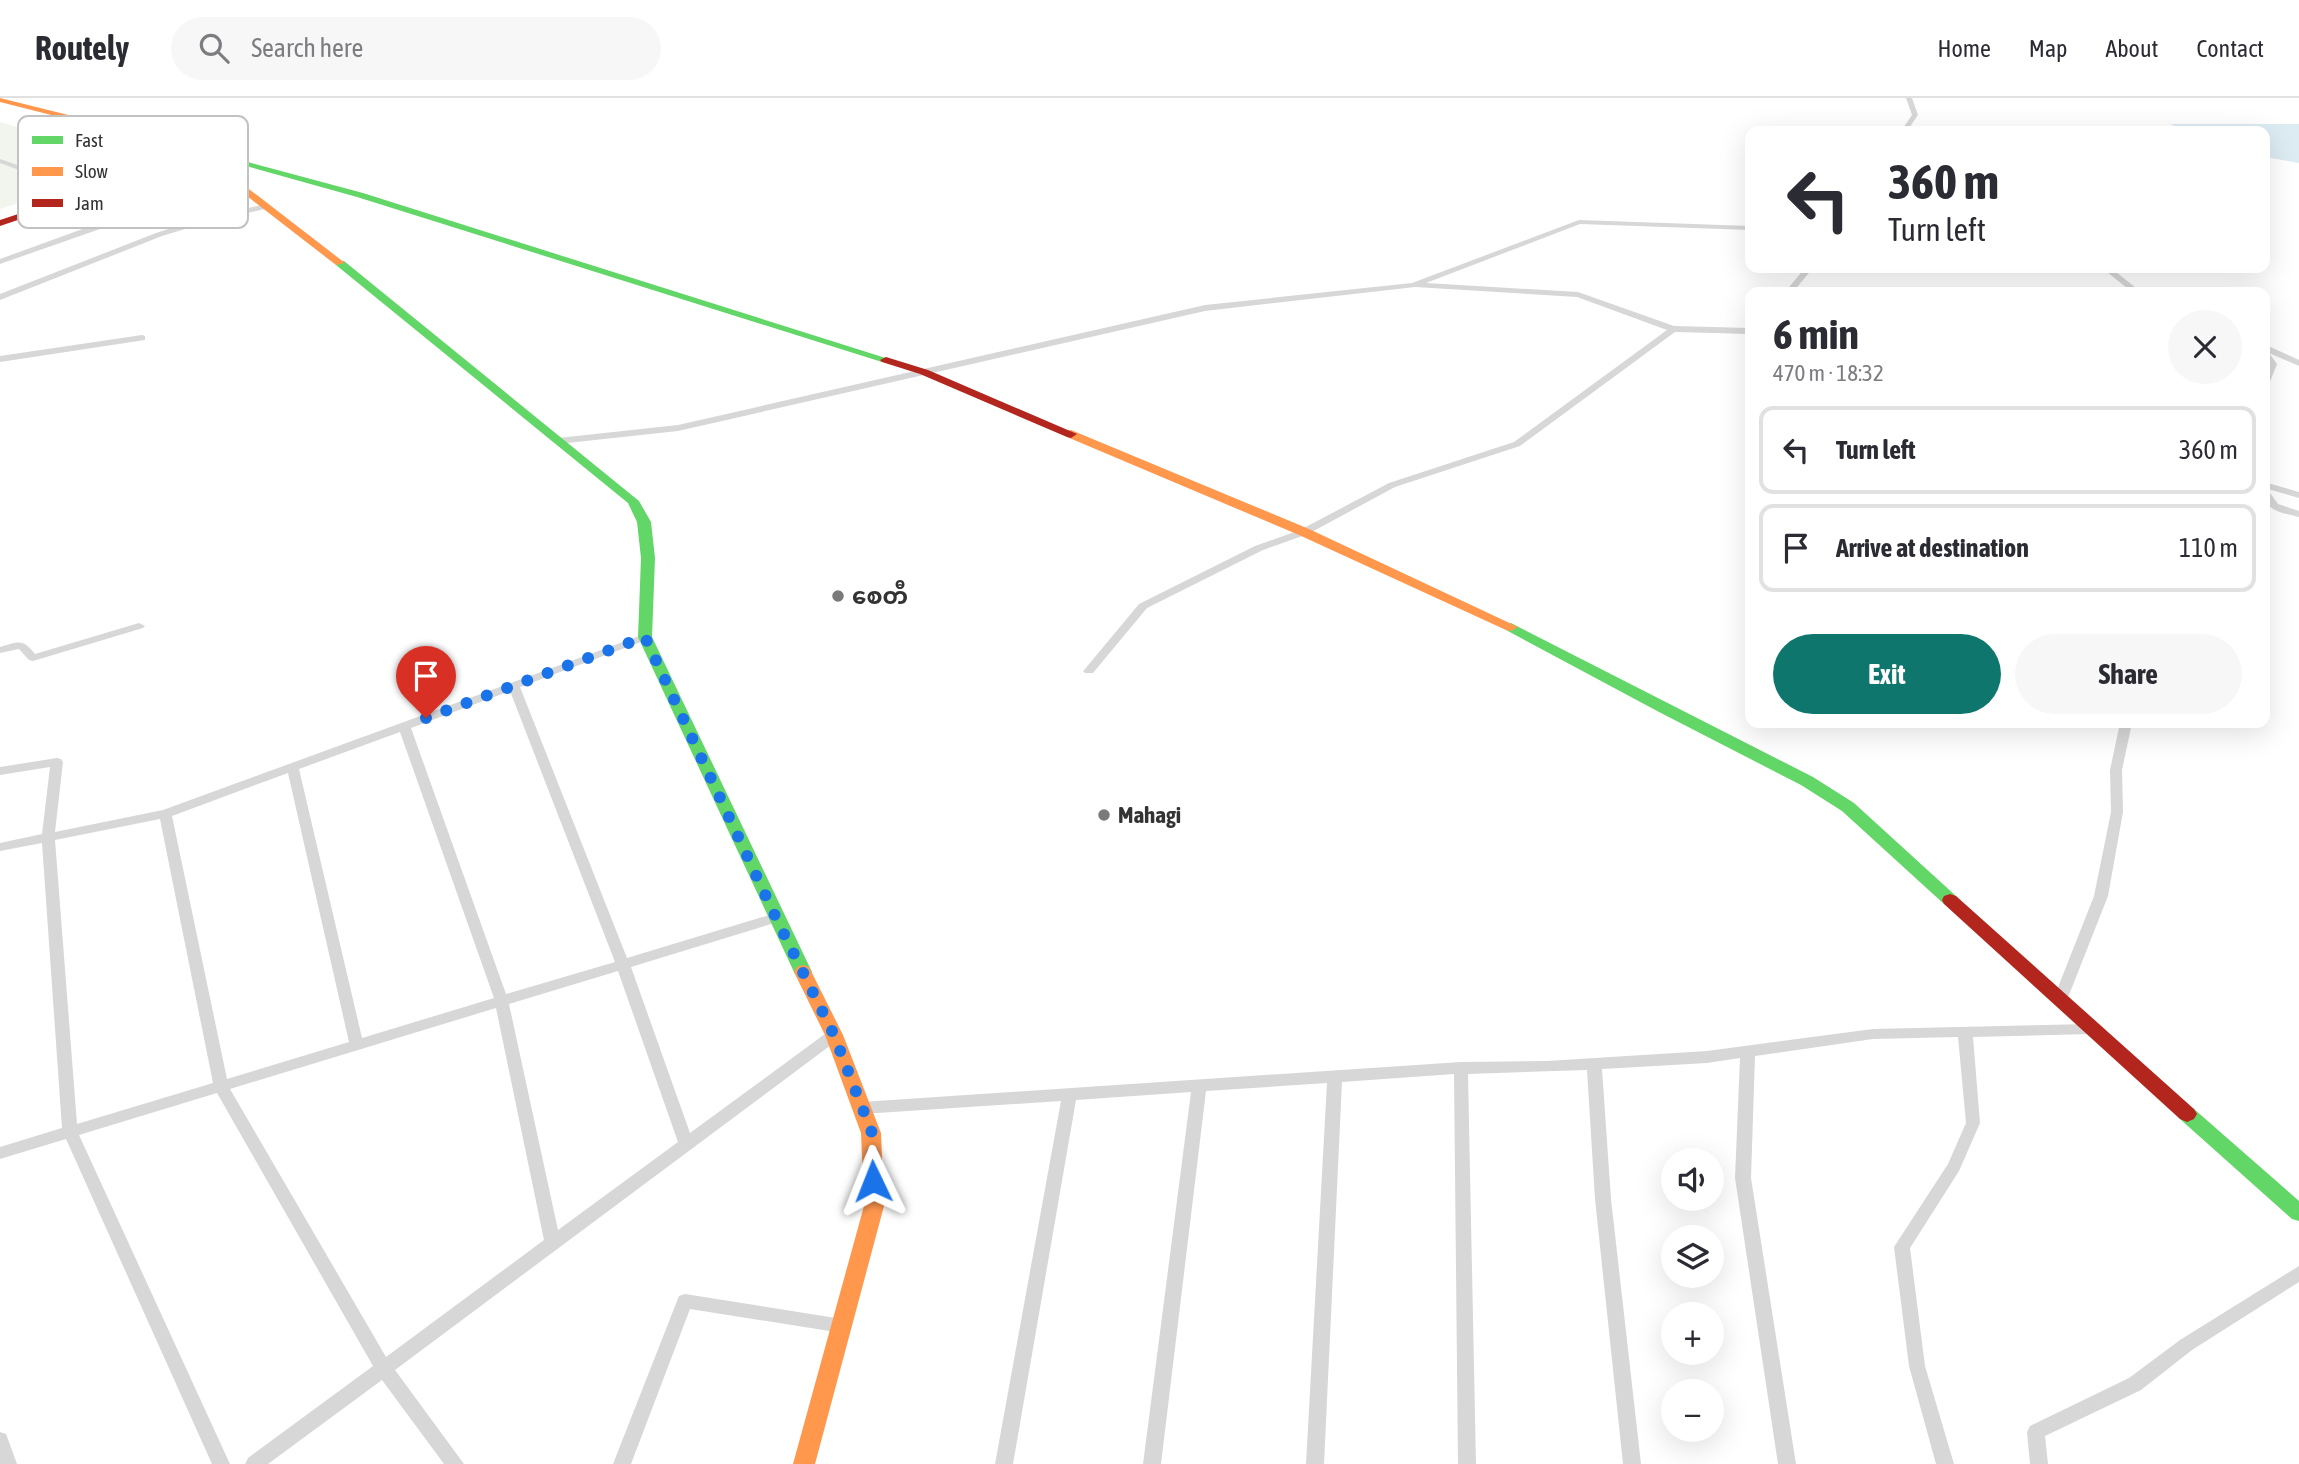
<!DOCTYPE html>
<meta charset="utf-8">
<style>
body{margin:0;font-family:"Asap Condensed","Noto Sans Myanmar",sans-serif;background:#f7f7f7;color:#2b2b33;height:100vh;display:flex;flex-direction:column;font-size:26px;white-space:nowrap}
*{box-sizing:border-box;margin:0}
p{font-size:23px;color:#7c7c81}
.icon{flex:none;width:38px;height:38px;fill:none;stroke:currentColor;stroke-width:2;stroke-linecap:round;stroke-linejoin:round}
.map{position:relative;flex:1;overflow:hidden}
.details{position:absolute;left:1745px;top:189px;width:525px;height:441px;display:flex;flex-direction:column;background:#fff;border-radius:14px;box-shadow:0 7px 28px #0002}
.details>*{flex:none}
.top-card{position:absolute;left:1745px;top:28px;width:525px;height:147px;border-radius:14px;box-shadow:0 7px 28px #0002;background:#fff;color:#2b2b33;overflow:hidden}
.buttons{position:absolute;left:1661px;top:1050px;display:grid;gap:14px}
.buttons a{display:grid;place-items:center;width:63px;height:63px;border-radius:50%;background:#fff;box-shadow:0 7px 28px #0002;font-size:35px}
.pin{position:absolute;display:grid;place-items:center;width:60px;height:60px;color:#fff;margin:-72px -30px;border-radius:50% 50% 50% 0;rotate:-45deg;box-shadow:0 0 7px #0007}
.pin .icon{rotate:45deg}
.me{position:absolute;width:77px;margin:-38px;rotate:358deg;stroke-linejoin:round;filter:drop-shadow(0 0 5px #0008)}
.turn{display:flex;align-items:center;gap:24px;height:147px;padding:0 28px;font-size:32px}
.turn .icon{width:91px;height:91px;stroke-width:2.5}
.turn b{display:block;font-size:49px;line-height:60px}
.round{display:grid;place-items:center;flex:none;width:74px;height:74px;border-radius:37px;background:#f7f7f7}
.overview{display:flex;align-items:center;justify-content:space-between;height:119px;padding:0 28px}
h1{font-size:42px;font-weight:700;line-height:52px}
.primary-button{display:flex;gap:14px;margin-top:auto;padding:14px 28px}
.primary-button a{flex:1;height:80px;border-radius:42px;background:#0f766e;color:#fff;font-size:28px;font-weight:700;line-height:80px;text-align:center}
.primary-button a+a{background:#f7f7f7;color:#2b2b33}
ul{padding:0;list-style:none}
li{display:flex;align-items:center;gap:21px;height:88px;margin:0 14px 10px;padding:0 14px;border:4px solid #e1e1e2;border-radius:14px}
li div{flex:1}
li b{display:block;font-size:26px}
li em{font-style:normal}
header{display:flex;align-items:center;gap:42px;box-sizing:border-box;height:98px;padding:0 35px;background:#fff;border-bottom:2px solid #e1e1e2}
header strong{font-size:33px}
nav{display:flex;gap:38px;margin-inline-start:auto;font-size:24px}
.search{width:490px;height:63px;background:#f7f7f7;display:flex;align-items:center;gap:18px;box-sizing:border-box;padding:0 24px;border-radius:38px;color:#7c7c81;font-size:26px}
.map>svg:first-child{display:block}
.green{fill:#f1f5ed}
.water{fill:#ddebf3}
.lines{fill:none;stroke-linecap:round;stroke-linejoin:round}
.street{fill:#d7d7d7;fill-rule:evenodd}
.fast{fill:#63d668;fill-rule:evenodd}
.slow{fill:#ff974d;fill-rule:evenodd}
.jam{fill:#b3261e;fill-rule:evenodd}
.route{stroke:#1a73e8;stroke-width:12;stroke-dasharray:0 21.6}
.poi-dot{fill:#7a7a7a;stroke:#fff;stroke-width:2.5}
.labels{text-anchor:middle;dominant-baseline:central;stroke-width:7;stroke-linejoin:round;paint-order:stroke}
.poi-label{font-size:23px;font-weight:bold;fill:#333;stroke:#fff;text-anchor:start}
.key{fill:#fff;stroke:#c2c2c2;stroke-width:2}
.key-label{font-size:19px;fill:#333}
</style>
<header>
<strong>Routely</strong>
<div class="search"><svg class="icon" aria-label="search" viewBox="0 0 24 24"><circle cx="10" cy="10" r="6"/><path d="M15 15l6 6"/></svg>Search here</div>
<nav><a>Home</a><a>Map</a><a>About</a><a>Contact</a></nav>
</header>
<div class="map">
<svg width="2299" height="1366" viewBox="0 0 2299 1366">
<rect width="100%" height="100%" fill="#fff"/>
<path class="green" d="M0 24 140 66 0 111Z"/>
<path class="water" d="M2170 26H2299V65L2265 59 2264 33H2187Z"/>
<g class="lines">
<g class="street">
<path d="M1906 0H1912L1918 17 1907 33H1901L1912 17Z"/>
<path d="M0 61 93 93 94 95 87 97 0 65Z"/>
<path d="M230 81 237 83 0 166V161L132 113Z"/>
<path d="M266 106 270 108 269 110 205 125 162 138 0 202V196L156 135 200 121Z"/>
<path d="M1579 122 1750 128V132L1580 126 1426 185 1578 194 1674 228 1750 230V236L1675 234 1520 348 1395 389 1308 436 1263 452 1147 510 1093 575H1085L1083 573 1085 571 1139 506 1255 448 1300 432 1389 385 1514 344 1667 232 1577 199 1415 189 1205 213 678 333 558 346 553 343 558 340 678 327 1205 207 1412 185Z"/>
<path d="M1805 170H1813L1793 194H1785Z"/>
<path d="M2102 170H2111L2141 194H2132Z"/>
<path d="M142 237 145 238V242L0 264V258Z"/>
<path d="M2264 246 2299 262V268L2269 255 2277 266 2269 286 2264 289V275L2268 266 2264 261Z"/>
<path d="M2264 384 2299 394V400L2264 390Z"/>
<path d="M2264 391 2268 392 2278 406 2299 413V419C2280 414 2264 414 2264 391Z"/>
<path d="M139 525 145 528 143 530 33 563 29 562 19 551 0 555V549C19 544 22 540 35 556Z"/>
<path d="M645 536 651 539 649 541 520 589 627 860 776 815 781 817 783 820 781 823 631 869 690 1035 829 933 834 932 839 933 841 937 839 941 395 1272 464 1366H444L382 1282 268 1366H245L248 1360 373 1268 217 995 79 1037 230 1366H212L66 1041 0 1061V1049L62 1030 42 745 0 753V745L42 736 50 669 0 677V669L57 660 61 661 63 664 55 734 163 712ZM510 593 615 864 506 896 411 630ZM400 634 494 900 362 940 299 671ZM288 675 349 944 227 981 172 718ZM160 721 213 985 77 1026 55 742ZM618 873 678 1044 558 1132 509 906ZM496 910 544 1142 386 1259 230 991Z"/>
<path d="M2120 625H2132L2122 672 2123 714 2108 798 2067 902 2065 906 2060 907 2055 906 2053 902 2094 798 2111 714 2110 672Z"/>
<path d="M2091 926 2096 927 2098 931 2096 935 2091 936 1973 939 1980 1025 1959 1073 1910 1150 1925 1268 1954 1366H1936L1909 1268 1894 1149 1948 1066 1966 1025 1958 939 1873 941 1755 958 1751 1080 1796 1366H1778L1735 1080 1740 960 1707 965 1602 971 1611 1101 1641 1366H1623L1595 1101 1587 972 1468 976 1476 1366H1458L1454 976 1342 984 1324 1366H1306L1327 985 1206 993 1161 1366H1143L1191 994 1076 1002 1013 1366H995L1061 1003 862 1016 857 1014 855 1010 857 1006 862 1004 1461 964 1547 963 1707 953 1873 931Z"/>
<path d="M2299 1168V1184L2192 1252 2141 1292 2045 1338 2048 1366H2030L2027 1334 2030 1328 2129 1280 2180 1242Z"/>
<path d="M685 1196 842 1221 848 1223 850 1228 848 1233 842 1235 690 1211 631 1366H613L677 1203 679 1198Z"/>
<path d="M0 1334 6 1336 17 1366H0Z"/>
</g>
<g class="fast">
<path d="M207 53 363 95 892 262 882 264 357 99 207 57Z"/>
<path d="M336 163H344L639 403 651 424 655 460 652 539 812 874 809 879H797L794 874 638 539 641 460 637 424 628 405 336 167Z"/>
<path d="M1511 525 1813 679 1854 705 1956 798 1958 802 1956 806H1944L1842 713 1801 687 1659 614 1506 532 1504 529Z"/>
<path d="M2187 1008 2194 1011 2299 1103V1123L2292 1121 2180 1021 2177 1016 2180 1011Z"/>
</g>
<g class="slow">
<path d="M0 0 213 53V57L204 60 236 81 345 165 336 167 230 85 194 62V58L201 55 0 4Z"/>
<path d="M1071 332 1309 431 1518 529 1511 533 1506 532 1299 437 1067 339V333Z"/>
<path d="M803 867 809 869 843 937 881 1035 884 1108 815 1366H793L864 1108 861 1035 825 937 794 874 797 869Z"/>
</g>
<g class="jam">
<path d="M194 58 202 60 0 128V122Z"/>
<path d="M886 259 928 272 1077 336 1071 340 1067 339 920 276 882 264 880 262Z"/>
<path d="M1950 796 1956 798 2194 1011 2197 1016 2194 1021 2187 1024 2180 1021 1944 806 1942 802 1944 798Z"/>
</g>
</g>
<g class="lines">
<path class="route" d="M426 620 645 539 776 820 834 937 872 1035 873 1083"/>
</g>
<g class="poi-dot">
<circle cx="838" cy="498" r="7"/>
<circle cx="1104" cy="717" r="7"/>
</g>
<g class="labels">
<g class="poi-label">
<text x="852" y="498">စေတီ</text>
<text x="1118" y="717">Mahagi</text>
</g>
</g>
<rect x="18" y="18" width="230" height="112" rx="10" class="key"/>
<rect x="32" y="38" width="31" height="8" fill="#63d668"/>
<rect x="32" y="69" width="31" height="9" fill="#ff974d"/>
<rect x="32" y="101" width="31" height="8" fill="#b3261e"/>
<g class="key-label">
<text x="75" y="49">Fast</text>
<text x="75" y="80">Slow</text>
<text x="75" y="112">Jam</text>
</g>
</svg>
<div class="buttons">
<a><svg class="icon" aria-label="sound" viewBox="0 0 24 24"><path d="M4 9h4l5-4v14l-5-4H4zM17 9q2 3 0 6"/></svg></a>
<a><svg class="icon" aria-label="layers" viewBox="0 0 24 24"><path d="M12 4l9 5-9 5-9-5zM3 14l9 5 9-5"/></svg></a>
<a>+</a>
<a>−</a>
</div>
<div class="pin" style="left:426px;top:620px;background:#d93025"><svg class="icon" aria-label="arrive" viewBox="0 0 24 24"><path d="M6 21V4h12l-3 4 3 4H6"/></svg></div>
<svg class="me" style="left:873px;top:1083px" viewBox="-20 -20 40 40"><path d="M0-17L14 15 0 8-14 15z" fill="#1a73e8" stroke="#fff" stroke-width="4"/></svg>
<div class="top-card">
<div class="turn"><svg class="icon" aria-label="left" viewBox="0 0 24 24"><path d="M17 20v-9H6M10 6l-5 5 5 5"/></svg><div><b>360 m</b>Turn left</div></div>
</div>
<section class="details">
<div class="overview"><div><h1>6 min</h1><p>470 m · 18:32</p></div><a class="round"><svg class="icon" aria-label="close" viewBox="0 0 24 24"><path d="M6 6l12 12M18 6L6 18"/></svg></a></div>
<ul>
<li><svg class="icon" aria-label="left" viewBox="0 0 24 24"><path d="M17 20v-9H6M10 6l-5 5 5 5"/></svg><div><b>Turn left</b></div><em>360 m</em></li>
<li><svg class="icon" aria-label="arrive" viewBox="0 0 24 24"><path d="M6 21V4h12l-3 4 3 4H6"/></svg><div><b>Arrive at destination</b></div><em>110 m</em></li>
</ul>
<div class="primary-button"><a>Exit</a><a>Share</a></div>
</section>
</div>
